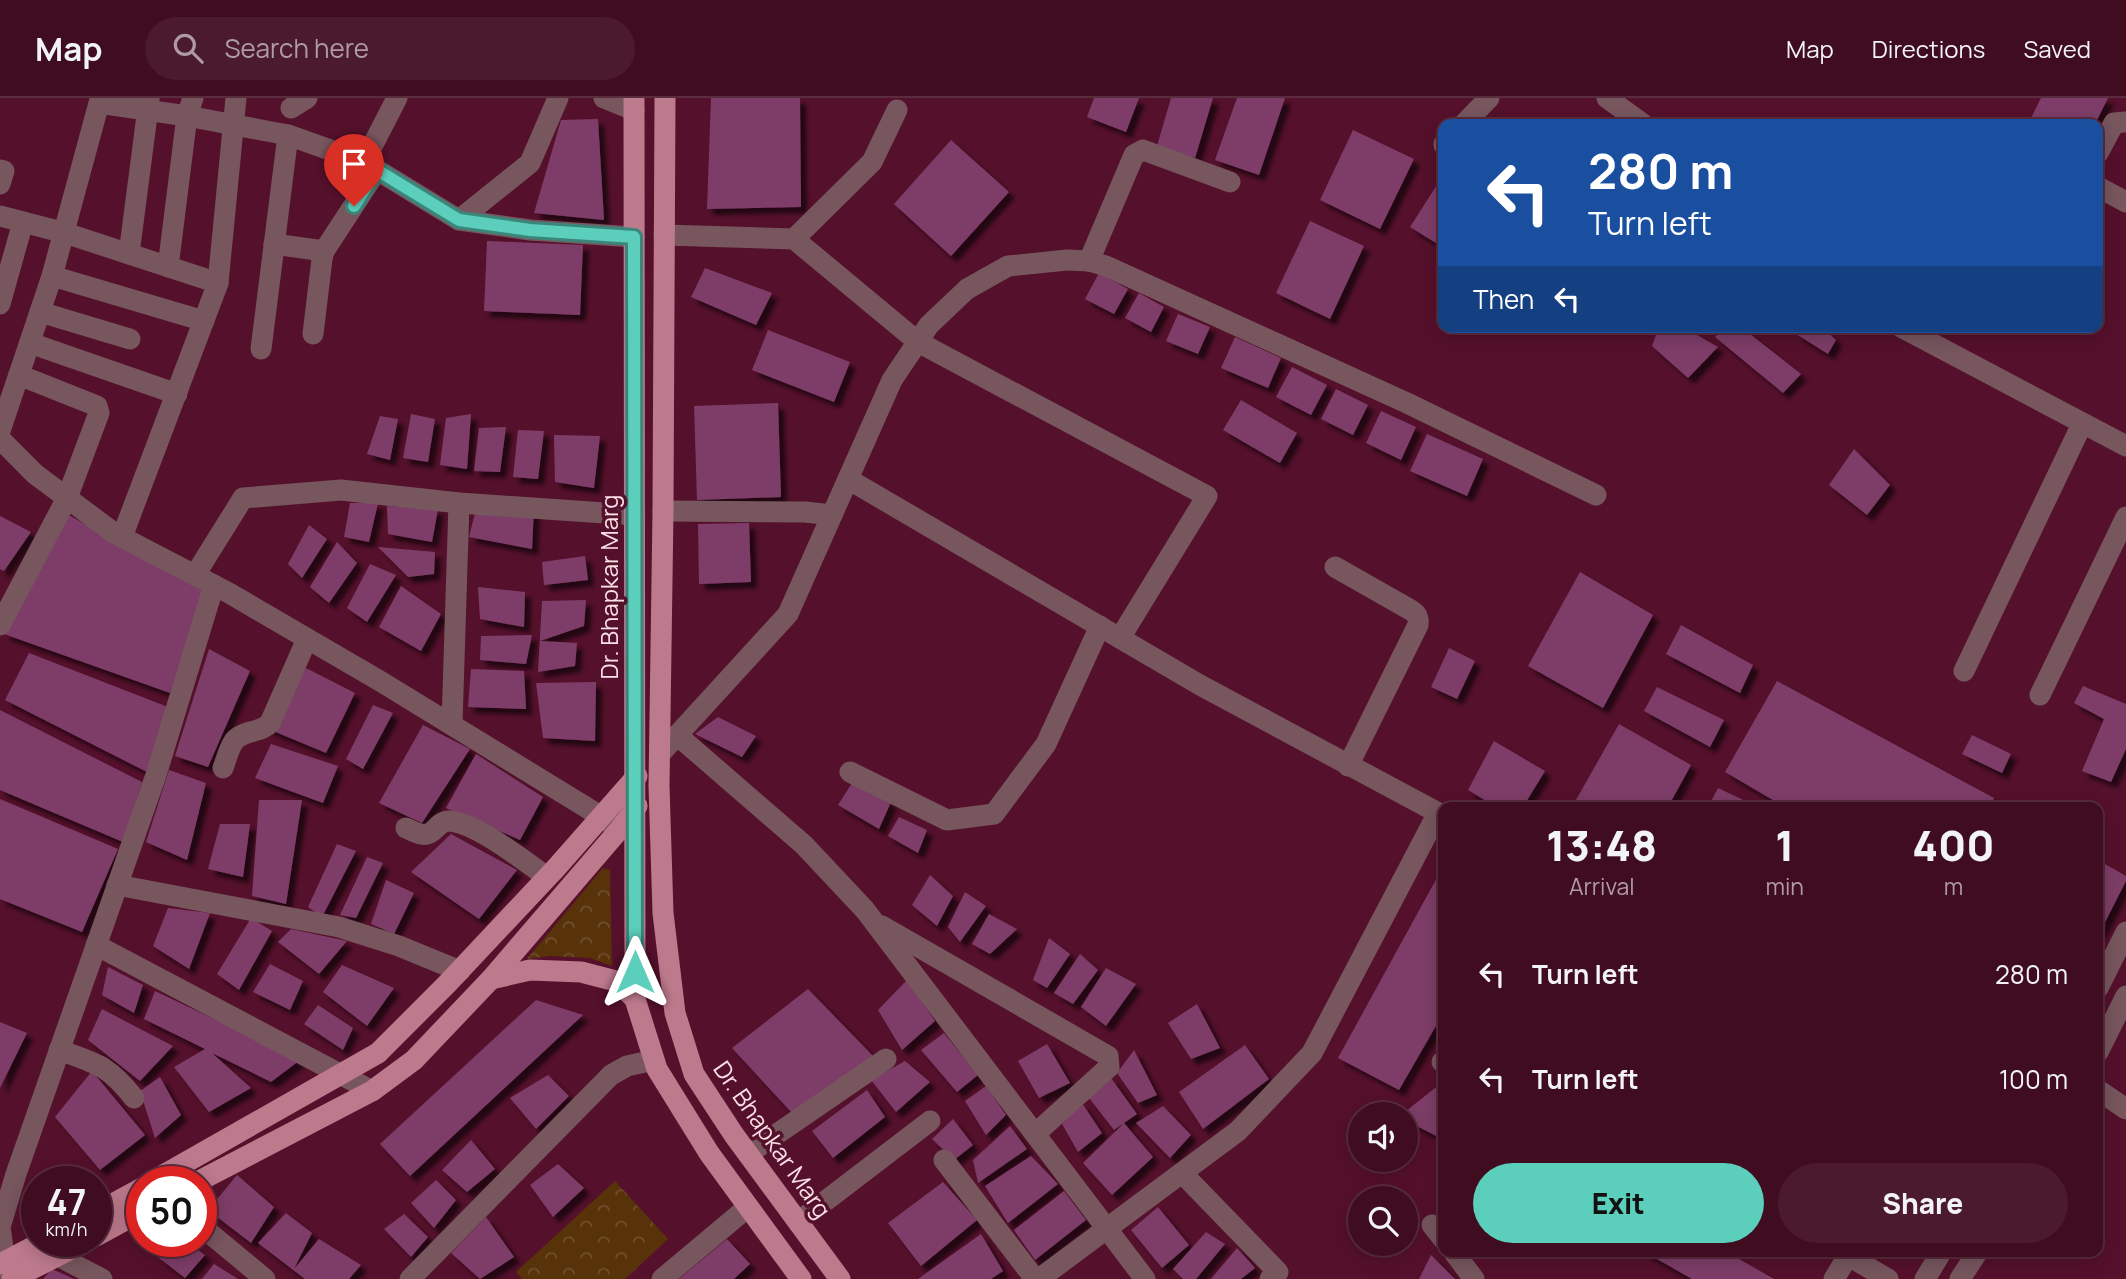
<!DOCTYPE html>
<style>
body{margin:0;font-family:Manrope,sans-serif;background:#4b1a2d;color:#f1f3f6;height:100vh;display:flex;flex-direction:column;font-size:26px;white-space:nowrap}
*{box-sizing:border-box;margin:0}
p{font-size:23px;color:#ae9ba5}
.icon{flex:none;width:38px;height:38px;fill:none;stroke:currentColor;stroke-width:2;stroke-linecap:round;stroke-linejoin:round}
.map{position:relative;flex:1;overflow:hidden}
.sheet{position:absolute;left:1438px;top:704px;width:665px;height:455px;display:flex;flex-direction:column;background:#400c20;border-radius:14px;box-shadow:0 4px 18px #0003,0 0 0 2px #592c3e}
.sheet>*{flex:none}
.guide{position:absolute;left:1438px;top:21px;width:665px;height:214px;border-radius:14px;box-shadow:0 4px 18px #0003,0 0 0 2px #592c3e;background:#1a4fa0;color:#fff;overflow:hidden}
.fabs{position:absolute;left:1348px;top:1004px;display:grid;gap:14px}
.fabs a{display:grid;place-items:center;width:70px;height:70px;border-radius:50%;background:#400c20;box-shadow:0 4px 18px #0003,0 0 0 2px #592c3e;font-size:35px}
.speed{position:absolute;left:21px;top:1068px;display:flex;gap:14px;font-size:35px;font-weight:700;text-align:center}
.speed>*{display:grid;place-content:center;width:91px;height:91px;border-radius:50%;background:#400c20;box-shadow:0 4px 18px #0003,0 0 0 2px #592c3e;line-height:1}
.speed small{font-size:18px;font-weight:400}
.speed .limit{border:10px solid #d22;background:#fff;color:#111}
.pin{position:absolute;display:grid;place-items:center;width:60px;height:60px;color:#fff;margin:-72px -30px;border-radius:50% 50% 50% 0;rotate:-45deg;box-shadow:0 0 7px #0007}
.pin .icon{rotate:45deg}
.me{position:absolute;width:77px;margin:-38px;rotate:0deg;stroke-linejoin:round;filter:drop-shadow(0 0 5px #0008)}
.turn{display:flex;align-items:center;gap:24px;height:147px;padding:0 35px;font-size:32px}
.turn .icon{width:91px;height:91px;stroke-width:2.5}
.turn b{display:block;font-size:49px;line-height:60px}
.then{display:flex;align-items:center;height:66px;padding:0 35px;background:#0003;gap:14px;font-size:26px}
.eta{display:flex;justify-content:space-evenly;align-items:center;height:119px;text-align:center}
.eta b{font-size:42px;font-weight:800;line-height:49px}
.cta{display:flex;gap:14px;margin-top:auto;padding:14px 35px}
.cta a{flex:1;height:80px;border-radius:42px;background:#5bcebc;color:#111;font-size:28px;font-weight:800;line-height:80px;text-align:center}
.cta a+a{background:#4b1a2d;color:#f1f3f6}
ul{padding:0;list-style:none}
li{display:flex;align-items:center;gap:21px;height:105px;padding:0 35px}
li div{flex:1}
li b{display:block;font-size:26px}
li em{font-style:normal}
header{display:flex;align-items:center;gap:42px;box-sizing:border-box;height:98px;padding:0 35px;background:#400c20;border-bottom:2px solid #592c3e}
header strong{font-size:33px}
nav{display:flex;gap:38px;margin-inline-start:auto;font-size:24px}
.search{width:490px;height:63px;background:#4b1a2d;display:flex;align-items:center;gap:18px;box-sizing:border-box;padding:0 24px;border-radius:38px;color:#ae9ba5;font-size:26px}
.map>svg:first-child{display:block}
.park{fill:url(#park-crowns)}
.building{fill:#7d3e68;filter:url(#shadow)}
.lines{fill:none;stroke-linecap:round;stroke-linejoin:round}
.minor{stroke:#77565e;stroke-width:21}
.major{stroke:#bd7a8d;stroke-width:21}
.route-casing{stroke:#3b867a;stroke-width:18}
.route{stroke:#5bcebc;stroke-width:12}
.labels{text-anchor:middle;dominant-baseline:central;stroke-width:7;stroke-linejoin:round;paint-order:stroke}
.street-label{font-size:24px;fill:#fadfe5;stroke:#55102b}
</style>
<header>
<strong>Map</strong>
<div class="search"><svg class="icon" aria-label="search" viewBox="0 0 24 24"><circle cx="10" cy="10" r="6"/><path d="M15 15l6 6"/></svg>Search here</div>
<nav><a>Map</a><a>Directions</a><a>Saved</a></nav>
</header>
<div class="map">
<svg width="2126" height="1181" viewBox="0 0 2126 1181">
<defs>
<pattern id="park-crowns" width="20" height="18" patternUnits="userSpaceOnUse" patternTransform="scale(1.75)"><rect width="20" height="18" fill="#583209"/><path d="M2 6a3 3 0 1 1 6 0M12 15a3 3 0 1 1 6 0" fill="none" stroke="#714f2d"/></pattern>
<filter id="shadow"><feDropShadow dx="6" dy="6" stdDeviation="2" flood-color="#0009"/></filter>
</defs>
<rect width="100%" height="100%" fill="#55102b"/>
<g class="park">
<path d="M603 770 610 772 612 868 590 860 550 858 527 861Z"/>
<path d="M615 1083 668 1141 625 1181H522L516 1174Z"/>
</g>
<g class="building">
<path d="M711 0H800L801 109 707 111Z"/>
<path d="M1094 0H1139L1126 34 1087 19Z"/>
<path d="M1171 0H1213L1195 60 1157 48Z"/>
<path d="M1237 0H1285L1259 77 1215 62Z"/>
<path d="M2041 0H2108L2095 26H2028Z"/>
<path d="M1505 19 1513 26H1499Z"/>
<path d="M598 21 604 122 534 115 561 22Z"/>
<path d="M1353 32 1414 61 1380 131 1320 102Z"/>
<path d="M951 42 1009 94 951 158 894 106Z"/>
<path d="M1444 76V150L1410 129Z"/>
<path d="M1310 123 1364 148 1330 221 1276 195Z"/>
<path d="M487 143 583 147 580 217 484 213Z"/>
<path d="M705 170 772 195 756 227 691 199Z"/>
<path d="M1099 175 1128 191 1114 216 1085 201Z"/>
<path d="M1139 195 1164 209 1151 234 1125 220Z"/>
<path d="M1178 216 1210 229 1198 256 1166 243Z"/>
<path d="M1659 229H1683L1718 249 1688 280 1652 248Z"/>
<path d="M1726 229H1741L1801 276 1783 295 1715 239Z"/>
<path d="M1800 229H1822L1836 242 1828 256 1796 236Z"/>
<path d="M768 232 850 264 834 304 752 272Z"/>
<path d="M1235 239 1281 260 1268 290 1221 270Z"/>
<path d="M1292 269 1327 287 1311 317 1276 299Z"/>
<path d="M1336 291 1368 307 1353 337 1321 321Z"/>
<path d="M1241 302 1297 335 1280 365 1223 332Z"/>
<path d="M778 305 781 399 697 402 694 308Z"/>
<path d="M1381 313 1416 329 1401 362 1366 345Z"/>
<path d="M411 316 435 321 428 364 403 360Z"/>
<path d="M471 316 467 371 440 367 446 320Z"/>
<path d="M380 318 398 321 390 362 367 356Z"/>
<path d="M506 329 500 374 474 373 479 330Z"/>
<path d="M518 332 544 333 538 381 513 379Z"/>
<path d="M1427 336 1483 361 1467 398 1410 373Z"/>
<path d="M554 337 600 338 594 390 555 384Z"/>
<path d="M1854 351 1890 387 1867 417 1829 387Z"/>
<path d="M350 405H378L369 444 344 439Z"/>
<path d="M387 408 438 411 432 444 388 436Z"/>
<path d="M534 410 532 451 469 439 475 415Z"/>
<path d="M67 416 203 493 170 595 4 536Z"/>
<path d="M0 418 31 434 4 473 0 471Z"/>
<path d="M749 425 751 484 699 486 698 426Z"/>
<path d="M309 427 327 441 302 480 288 466Z"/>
<path d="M337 444 357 465 329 505 310 489Z"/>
<path d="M378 449 435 454 434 476 408 479Z"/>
<path d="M585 458 588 482 544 487 542 464Z"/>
<path d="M370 466 396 477 367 524 347 510Z"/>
<path d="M1580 474 1653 517 1603 610 1528 568Z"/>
<path d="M401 488 441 516 421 553 379 529Z"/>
<path d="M478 489 525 494 524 529 480 521Z"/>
<path d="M586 502 584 528 540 543 577 545 575 568 538 574 542 503Z"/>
<path d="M1681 527 1753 567 1740 595 1666 556Z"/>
<path d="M532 537 526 566 480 562 481 538Z"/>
<path d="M1449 550 1475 563 1457 601 1431 589Z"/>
<path d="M209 551 250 573 208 669 175 658Z"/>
<path d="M29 555 168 609 147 674 5 602Z"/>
<path d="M306 570 355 595 326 655 266 630Z"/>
<path d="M471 571 524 573 526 611 468 609Z"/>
<path d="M1777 583 1994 700 1990 709H1785L1725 674Z"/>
<path d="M596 584 595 643 543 640 536 585Z"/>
<path d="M2083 588 2126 606V651L2111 684 2082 673 2104 621 2074 605Z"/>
<path d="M1657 589 1724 622 1710 649 1644 613Z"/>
<path d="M373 607 393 615 363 671 346 661Z"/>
<path d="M0 612 142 684 123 744 0 692Z"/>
<path d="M718 619 756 638 742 659 695 636Z"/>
<path d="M1619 626 1691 667 1668 709H1572Z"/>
<path d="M423 627 470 651 422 725 379 705Z"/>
<path d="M1972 637 2011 656 2002 675 1962 656Z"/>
<path d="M1494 643 1545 673 1523 709H1496L1468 692Z"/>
<path d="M271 646 338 668 323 705 255 680Z"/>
<path d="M476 656 543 699 520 742 446 710Z"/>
<path d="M169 672 206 685 187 762 146 744Z"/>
<path d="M852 685 891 704 879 731 838 707Z"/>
<path d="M1718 690 1758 709H1708Z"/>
<path d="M0 701 118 751 82 834 0 801Z"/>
<path d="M259 702H302L286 806 252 798Z"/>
<path d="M899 719 927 732 918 755 888 738Z"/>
<path d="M220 726H250L243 779 208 771Z"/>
<path d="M451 736 517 772 479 821 411 774Z"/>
<path d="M337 746 356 753 322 819 308 809Z"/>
<path d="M367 759 383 765 356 820 340 817Z"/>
<path d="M2098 762 2126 778V783L2098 838Z"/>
<path d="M1444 767V914L1399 992 1338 960Z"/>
<path d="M930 777 953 798 937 828 912 807Z"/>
<path d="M386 782 414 795 394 836 371 826Z"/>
<path d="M965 794 986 808 960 844 948 829Z"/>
<path d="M168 810 210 815 189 871 153 848Z"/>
<path d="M989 816 1017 831 990 856 972 846Z"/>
<path d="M251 820 272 833 239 892 217 876Z"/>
<path d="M291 831 347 843 319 876 278 844Z"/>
<path d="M1049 840 1070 856 1047 890 1033 882Z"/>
<path d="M1080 856 1098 872 1073 906 1054 895Z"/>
<path d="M270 866 303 883 290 912 253 894Z"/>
<path d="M342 867 394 890 367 928 323 894Z"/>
<path d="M108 869 143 887 134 915 102 897Z"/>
<path d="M1106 870 1136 886 1106 928 1081 909Z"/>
<path d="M907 882 935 923 902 952 878 912Z"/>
<path d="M808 891 874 959 793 1016 732 950Z"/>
<path d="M155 893 300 962 271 984 212 955 251 990 209 1014 174 969 205 951 144 921Z"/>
<path d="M536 902 583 917 410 1078 380 1046Z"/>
<path d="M1197 906 1220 950 1191 961 1168 925Z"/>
<path d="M318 907 353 930 343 952 304 926Z"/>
<path d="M102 911 173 948 140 983 88 942Z"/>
<path d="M0 924 27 935 0 990Z"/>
<path d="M944 935 978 977 957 994 921 952Z"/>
<path d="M1047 946 1070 985 1039 1000 1018 963Z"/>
<path d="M1245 947 1269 981 1203 1031 1179 994Z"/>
<path d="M1134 952 1157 997 1138 1005 1117 975Z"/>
<path d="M905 963 930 984 896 1014 871 982Z"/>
<path d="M92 973 145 1037 100 1072 55 1019Z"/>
<path d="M548 977 569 998 536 1031 510 1000Z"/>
<path d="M160 979 181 1017 155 1040 140 993Z"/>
<path d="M1111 980 1137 1016 1124 1025 1153 1059 1112 1097 1083 1065 1124 1025 1114 1032 1089 1000Z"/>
<path d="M986 988 1006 1017 986 1037 965 1003Z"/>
<path d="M1435 990 1444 995V1042L1405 1022V1017H1401Z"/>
<path d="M867 992 885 1019 833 1060 812 1033Z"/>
<path d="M1082 1005 1102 1035 1078 1054 1062 1026Z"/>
<path d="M1163 1008 1191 1037 1170 1060 1136 1025Z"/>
<path d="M953 1021 973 1047 954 1062 932 1041Z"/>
<path d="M1010 1028 1027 1051 978 1085 973 1062Z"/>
<path d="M471 1042 495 1071 467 1094 442 1072Z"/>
<path d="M1031 1058 1058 1086 1008 1125 985 1088Z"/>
<path d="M558 1066 584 1090 553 1119 530 1087Z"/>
<path d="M237 1077 274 1109 251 1145 208 1112Z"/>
<path d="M436 1082 456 1102 434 1130 411 1105Z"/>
<path d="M943 1084 977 1122 921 1168 888 1125Z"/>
<path d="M1064 1093 1086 1122 1035 1162 1014 1132Z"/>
<path d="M1158 1109 1189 1147 1162 1170 1131 1132Z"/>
<path d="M286 1115 312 1135 294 1171 319 1141 361 1167 349 1181H305L258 1145Z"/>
<path d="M404 1116 428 1139 411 1159 384 1131Z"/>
<path d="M486 1119 514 1159 480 1181 451 1155Z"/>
<path d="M1206 1134 1225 1146 1196 1181H1183L1173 1171Z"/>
<path d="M981 1136 1003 1173 991 1181H918Z"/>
<path d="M727 1141 750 1166 734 1181H679Z"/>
<path d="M172 1143H185L205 1157 185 1180 159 1160Z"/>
<path d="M1237 1150 1255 1170 1241 1181H1211Z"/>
<path d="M1643 1153H1725L1774 1181H1692Z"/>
<path d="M1431 1157 1455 1181H1419Z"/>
<path d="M214 1166 238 1181H202Z"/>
<path d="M52 1171 74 1181H43Z"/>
</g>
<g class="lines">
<g class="minor">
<path d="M604 0 634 12"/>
<path d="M1607 0 1643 26"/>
<path d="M291 10 307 0"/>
<path d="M1464 26 1489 0"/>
<path d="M1444 47V46"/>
<path d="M2098 55 2114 25 2126 24"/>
<path d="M364 64 459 122 530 132 634 139"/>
<path d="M0 72 4 73 0 86"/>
<path d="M2098 89 2126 104"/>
<path d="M0 118 65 135 218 185"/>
<path d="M459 122 530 65 558 0"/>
<path d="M664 137 794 141 918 244 1207 398 1120 540"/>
<path d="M794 141 872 64 897 12"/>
<path d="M274 146 324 153"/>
<path d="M129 156 149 2"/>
<path d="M1089 163 1134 57 1143 52 1230 84"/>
<path d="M168 169 187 18 193 0"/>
<path d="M52 178 204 223"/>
<path d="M0 206 23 124"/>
<path d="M40 214 130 241"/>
<path d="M1901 229 2126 348"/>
<path d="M313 236 322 161 324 153 377 72"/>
<path d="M30 245 177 296"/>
<path d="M261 251 288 37"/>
<path d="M0 333 52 178 99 5 187 18 288 37 364 64 397 0"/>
<path d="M0 341 35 376 114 435 229 495 380 583 602 719 619 732"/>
<path d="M848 381 1200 587 1444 718"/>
<path d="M663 413 805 414 832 417"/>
<path d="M122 439 218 185 236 0"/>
<path d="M1335 469 1409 511C1416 515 1419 518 1418 527L1348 668"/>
<path d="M195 477 243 400 341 392 459 405 634 417"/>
<path d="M0 527 67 400 99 315 97 308 19 277"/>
<path d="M1964 573 2082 326"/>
<path d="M2040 597 2126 419"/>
<path d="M452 626 459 405"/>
<path d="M677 637 804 747 865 812 1145 1181"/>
<path d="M660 656 788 516 892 282 929 227 967 191 1008 168 1067 162 1089 163 1106 168 1407 305 1596 397"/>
<path d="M223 670C226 662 229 650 234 643 243 632 261 635 270 625L307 541"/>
<path d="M850 674 947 722 994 716 1046 646 1100 528"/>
<path d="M406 730C411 732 416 735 421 736 435 739 436 723 449 723 477 725 524 763 547 779"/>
<path d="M117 787 339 829 399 848 460 873"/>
<path d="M882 828 1108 958 1109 969 1035 1036"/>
<path d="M96 847 372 993"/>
<path d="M2098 890 2126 834"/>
<path d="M59 952C97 966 108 967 134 1000"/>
<path d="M2098 954 2126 898"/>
<path d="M1442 964 1444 965"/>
<path d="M2098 992 2126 1011"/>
<path d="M748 1056 886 961"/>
<path d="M944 1062 1035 1181"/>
<path d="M1182 1075 1278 1174 1270 1181"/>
<path d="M798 1124 930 1023"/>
<path d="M1432 1127 1444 1142"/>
<path d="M201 1128 265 1181"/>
<path d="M1453 1153 1474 1181"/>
<path d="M1840 1153 1888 1181"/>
<path d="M58 1158 102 1181"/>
<path d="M11 1179 5 1164 0 1129 16 1076 156 677 214 487"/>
<path d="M410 1181 611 977 627 968 654 962"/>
<path d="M662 1181 748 1109"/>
<path d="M1039 1181 1238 1033 1312 955 1438 715"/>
<path d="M1834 1181 1848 1158"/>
<path d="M1925 1181 1942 1153"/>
<path d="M1960 1181 1978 1153"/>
</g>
<g class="major">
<path d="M634 0 635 901 657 971 709 1055 801 1181"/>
<path d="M665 0 663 413 659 688 663 815 675 915 694 976 734 1037 840 1181"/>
<path d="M491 881 530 872 581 874 616 883 635 901"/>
<path d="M153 1083 378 955 447 886 556 770 637 678"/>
<path d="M199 1083 372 993 414 962 491 881 619 732 637 708"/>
<path d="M96 1115 142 1090"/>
<path d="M96 1138 142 1113"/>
<path d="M0 1166 44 1143"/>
<path d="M12 1181 87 1143"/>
</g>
</g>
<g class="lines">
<g class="route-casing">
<path id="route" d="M354 108 377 72 459 122 530 132 634 139 635 874"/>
</g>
<use href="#route" class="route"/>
</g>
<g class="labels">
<g class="street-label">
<text transform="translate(608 489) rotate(-90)">Dr. Bhapkar Marg</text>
<text transform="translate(773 1041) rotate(55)">Dr. Bhapkar Marg</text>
</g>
</g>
</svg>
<div class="fabs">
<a><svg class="icon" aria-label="sound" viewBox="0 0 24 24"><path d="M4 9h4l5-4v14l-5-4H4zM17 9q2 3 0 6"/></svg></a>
<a><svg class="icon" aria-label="search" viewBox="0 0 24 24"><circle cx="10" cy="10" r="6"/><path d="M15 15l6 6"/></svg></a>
</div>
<div class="speed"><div>47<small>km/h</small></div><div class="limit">50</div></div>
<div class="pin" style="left:354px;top:108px;background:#d93025"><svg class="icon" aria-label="arrive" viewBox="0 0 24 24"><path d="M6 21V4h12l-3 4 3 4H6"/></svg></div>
<svg class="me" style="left:635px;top:874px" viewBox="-20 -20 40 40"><path d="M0-17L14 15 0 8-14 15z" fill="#5bcebc" stroke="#fff" stroke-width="4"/></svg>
<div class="guide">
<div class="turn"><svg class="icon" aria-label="left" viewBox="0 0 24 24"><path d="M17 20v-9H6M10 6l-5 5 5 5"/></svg><div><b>280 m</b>Turn left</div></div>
<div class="then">Then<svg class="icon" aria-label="left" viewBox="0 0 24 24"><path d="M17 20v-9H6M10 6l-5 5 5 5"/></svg></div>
</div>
<section class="sheet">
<div class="eta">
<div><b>13:48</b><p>Arrival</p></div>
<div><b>1</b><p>min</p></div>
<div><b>400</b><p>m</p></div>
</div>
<ul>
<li><svg class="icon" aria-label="left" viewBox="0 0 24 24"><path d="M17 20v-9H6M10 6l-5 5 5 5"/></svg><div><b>Turn left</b></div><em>280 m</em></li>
<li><svg class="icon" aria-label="left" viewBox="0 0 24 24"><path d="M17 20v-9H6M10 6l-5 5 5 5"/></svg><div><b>Turn left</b></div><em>100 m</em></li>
</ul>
<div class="cta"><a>Exit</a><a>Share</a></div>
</section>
</div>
